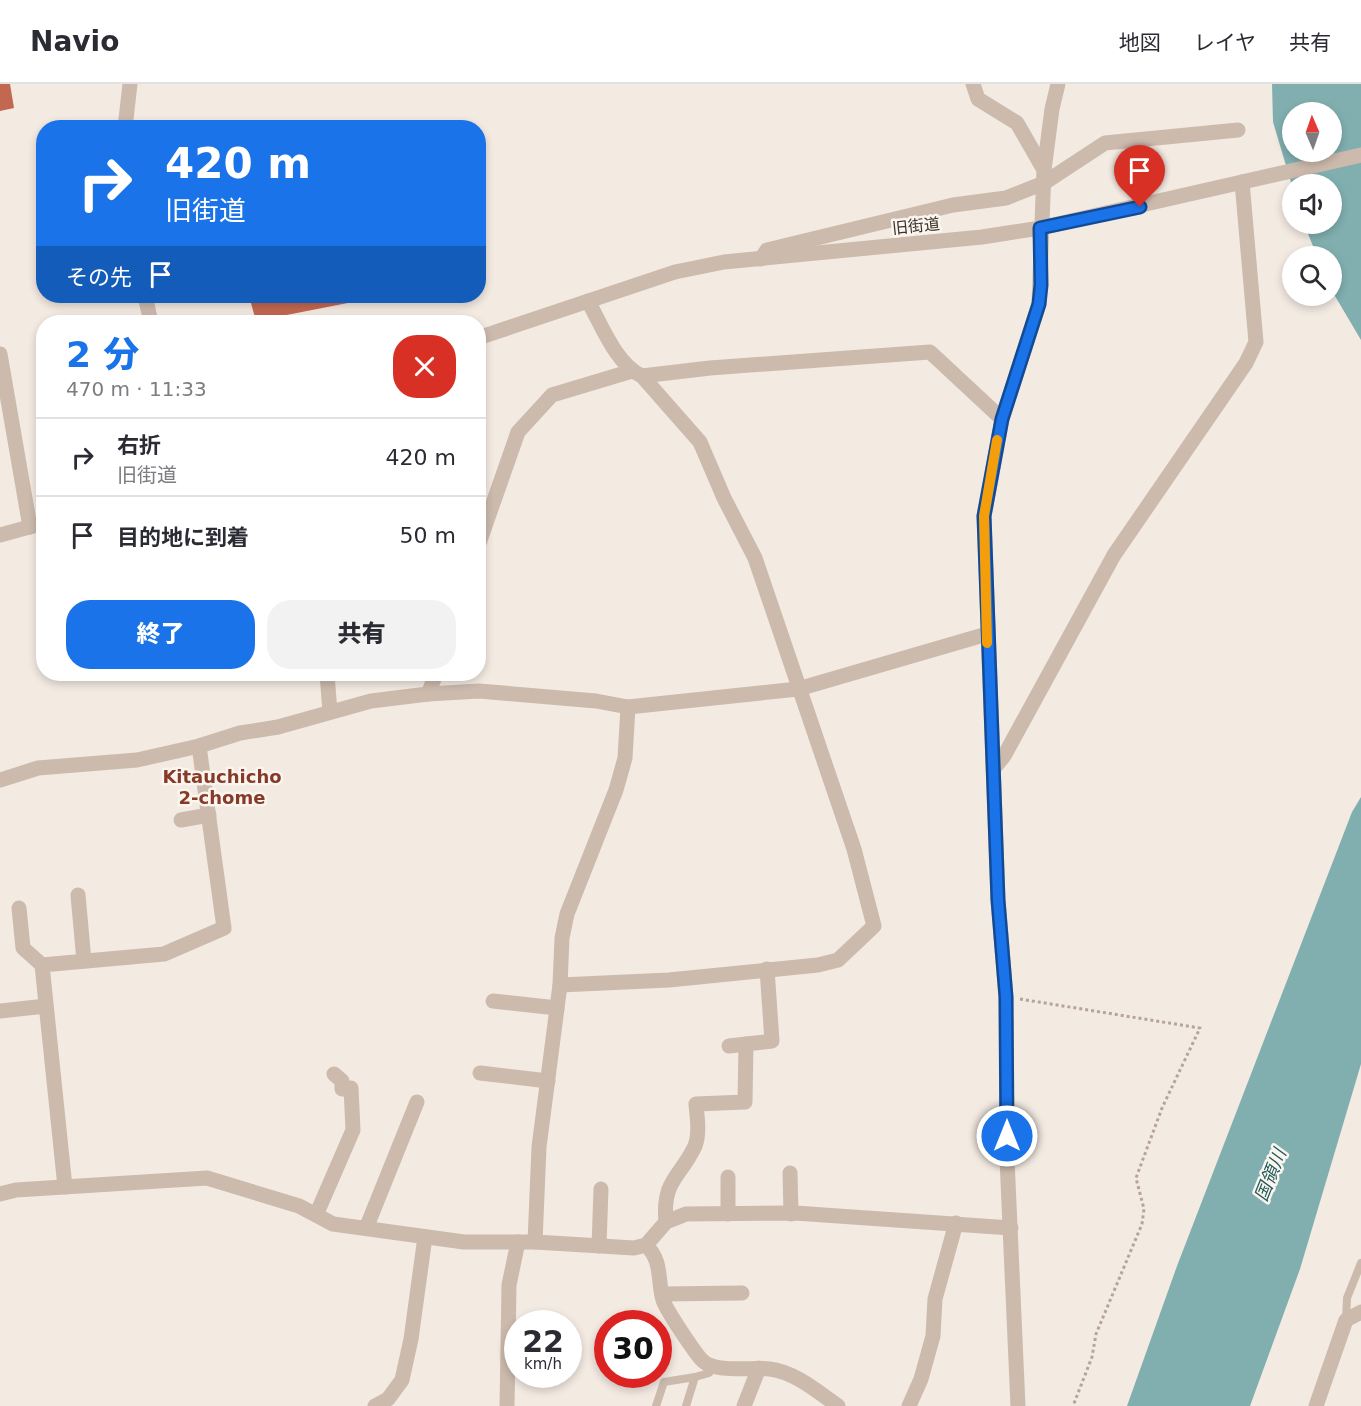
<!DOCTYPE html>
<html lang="ja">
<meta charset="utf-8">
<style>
body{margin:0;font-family:"DejaVu Sans","Noto Sans JP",sans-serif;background:#f2f2f3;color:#2b2b33;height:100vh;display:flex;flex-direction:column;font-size:22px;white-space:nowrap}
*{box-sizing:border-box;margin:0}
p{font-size:20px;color:#7c7c81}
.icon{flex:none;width:33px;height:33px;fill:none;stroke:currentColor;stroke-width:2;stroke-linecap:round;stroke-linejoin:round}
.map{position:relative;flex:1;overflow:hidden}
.sheet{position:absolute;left:36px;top:231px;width:450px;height:366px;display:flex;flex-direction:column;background:#fff;border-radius:24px;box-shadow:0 3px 9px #0003}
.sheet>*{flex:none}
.banner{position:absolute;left:36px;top:36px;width:450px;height:183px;border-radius:24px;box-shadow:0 3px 9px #0003;background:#1a73e8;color:#fff;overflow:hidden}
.needle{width:39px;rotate:358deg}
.tools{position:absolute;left:1282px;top:18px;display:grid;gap:12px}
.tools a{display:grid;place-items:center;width:60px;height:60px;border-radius:50%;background:#fff;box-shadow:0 3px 9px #0003;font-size:30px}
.speed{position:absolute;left:504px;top:1226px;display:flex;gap:12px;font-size:30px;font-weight:700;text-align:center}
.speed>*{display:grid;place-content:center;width:78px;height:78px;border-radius:50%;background:#fff;box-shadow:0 3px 9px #0003;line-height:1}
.speed small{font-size:15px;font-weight:400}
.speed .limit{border:9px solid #d22;background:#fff;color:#111}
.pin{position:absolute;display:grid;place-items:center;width:51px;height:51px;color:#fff;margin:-62px -26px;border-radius:50% 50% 50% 0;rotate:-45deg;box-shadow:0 0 6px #0007}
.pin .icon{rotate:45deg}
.me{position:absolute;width:66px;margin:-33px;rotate:0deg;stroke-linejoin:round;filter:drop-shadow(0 0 4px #0008)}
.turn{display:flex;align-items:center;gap:21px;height:126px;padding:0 30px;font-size:27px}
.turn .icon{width:78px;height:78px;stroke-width:2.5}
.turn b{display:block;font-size:42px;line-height:51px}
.then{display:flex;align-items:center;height:57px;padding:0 30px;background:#0003;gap:12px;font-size:22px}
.round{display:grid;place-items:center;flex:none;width:63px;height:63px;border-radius:24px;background:#f2f2f3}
.overview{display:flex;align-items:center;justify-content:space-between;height:102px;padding:0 30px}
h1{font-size:36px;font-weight:800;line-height:45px;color:#1a73e8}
.action{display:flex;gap:12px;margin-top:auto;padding:12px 30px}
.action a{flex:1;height:69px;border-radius:24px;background:#1a73e8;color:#fff;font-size:24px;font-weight:800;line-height:69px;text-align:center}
.action a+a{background:#f2f2f3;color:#2b2b33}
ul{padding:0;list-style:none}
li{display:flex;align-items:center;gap:18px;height:78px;padding:0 30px;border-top:2px solid #e1e1e2}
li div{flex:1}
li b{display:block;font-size:22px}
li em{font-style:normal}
header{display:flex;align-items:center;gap:36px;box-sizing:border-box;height:84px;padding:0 30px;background:#fff;border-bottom:2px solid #e1e1e2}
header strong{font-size:28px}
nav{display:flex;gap:33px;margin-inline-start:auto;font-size:21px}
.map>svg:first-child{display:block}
.water{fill:#81afb0;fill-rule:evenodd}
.building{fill:#c36850}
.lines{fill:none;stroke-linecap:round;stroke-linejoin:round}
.path{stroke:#b7a498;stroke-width:3;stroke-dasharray:3 3;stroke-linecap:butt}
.lane{stroke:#ccbaad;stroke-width:8}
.street{stroke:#ccbaad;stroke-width:15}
.route-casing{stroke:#114b97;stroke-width:15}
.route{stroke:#1a73e8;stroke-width:10}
.slow{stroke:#f59e0b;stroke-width:10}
.labels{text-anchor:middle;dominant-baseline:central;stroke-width:5;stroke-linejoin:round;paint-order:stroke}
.street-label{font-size:16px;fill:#3a302c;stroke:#faf5ef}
.neighbourhood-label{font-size:18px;font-weight:bold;fill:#873a27;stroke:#faf5ef}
.water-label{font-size:18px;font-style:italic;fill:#225a5b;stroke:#faf5ef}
</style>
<header>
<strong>Navio</strong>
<nav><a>地図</a><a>レイヤ</a><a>共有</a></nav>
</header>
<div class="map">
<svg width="1361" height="1322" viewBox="0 0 1361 1322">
<rect width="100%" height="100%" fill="#f3eae2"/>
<g class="water">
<path d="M1272 0H1361V256L1332 207V172H1317L1304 140H1332V100H1293V105L1273 38ZM1293 28H1332V68H1293Z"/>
<path d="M1361 713V980L1300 1185 1250 1322H1127L1177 1182 1352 728Z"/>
</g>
<g class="building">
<path d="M0 0H10L14 24 0 27Z"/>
<path d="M249 212H358V217L256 237Z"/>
</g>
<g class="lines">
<path class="path" d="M1020 915 1200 944 1162 1024 1136 1094 1144 1125 1142 1140 1096 1250 1092 1273 1073 1322"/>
<g class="lane">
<path d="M1346 1236 1347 1214 1361 1179"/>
<path d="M656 1322 664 1298 695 1293"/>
<path d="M686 1322 695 1293 709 1289 713 1284"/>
</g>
<g class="street">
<path d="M973 0 978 15 1017 39 1044 86 1039 220 1002 335 984 432 998 816 1006 913 1007 1075 1018 1322"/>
<path d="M125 44 130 0"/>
<path d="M1044 86 1052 25 1058 0"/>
<path d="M761 175 767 166 953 121 1006 114 1044 99 1105 59 1238 46"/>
<path d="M145 212 151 238"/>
<path d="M478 254 675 188 724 178 982 153 1040 144 1361 71"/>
<path d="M0 270 30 443"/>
<path d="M642 292 710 284 930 268 1002 335"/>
<path d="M0 451 44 439"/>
<path d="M478 462 518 348 552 311 632 287"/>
<path d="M327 590 330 628"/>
<path d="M428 610 436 590"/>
<path d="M995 683 1004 672 1114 471 1246 279 1256 258 1242 98"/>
<path d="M0 696 38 684 137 676 199 662 240 649 278 643 371 617 428 610 479 607 596 617 628 623 798 605 987 550"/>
<path d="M181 736 209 731"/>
<path d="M78 811 84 877"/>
<path d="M19 824 23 864 42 881"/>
<path d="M560 901 669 896 818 881 838 876 874 842 854 765 755 474 724 414 700 358 642 292C616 280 602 242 588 217"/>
<path d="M493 917 557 924"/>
<path d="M0 927 46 922"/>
<path d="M729 962 772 957 767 885"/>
<path d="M480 989 548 997"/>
<path d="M790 1089 791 1130"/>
<path d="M65 1103 42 881 164 870 224 844 199 662"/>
<path d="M0 1110 16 1106 207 1094 299 1122 333 1140 464 1158H535L634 1164 646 1161 666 1138 686 1130 795 1129 1011 1144"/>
<path d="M317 1129 353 1046 351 1004 342 1005V997L334 990"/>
<path d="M728 1130V1093"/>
<path d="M666 1138C662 1096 680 1094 695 1062 700 1049 697 1033 696 1020L745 1018 746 960"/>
<path d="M367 1142 417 1018"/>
<path d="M535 1158 539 1063 560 901 562 854 567 830 616 706 625 674 628 623"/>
<path d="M646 1161C663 1178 657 1195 663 1216 665 1224 696 1271 703 1277 715 1289 753 1283 770 1285 795 1288 818 1308 838 1322"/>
<path d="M599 1162 601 1105"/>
<path d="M662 1210 742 1209"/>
<path d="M375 1322 388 1315 402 1296 411 1255 425 1153"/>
<path d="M507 1322 509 1201 518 1158"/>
<path d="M744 1322 759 1284"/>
<path d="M909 1322 921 1295 933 1252 935 1215 956 1139"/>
<path d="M1316 1322 1346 1236 1361 1228"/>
</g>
</g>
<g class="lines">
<g class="route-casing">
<path id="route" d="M1007 1052 1006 913 998 816 984 432 1002 335 1039 220 1041 201 1040 144 1140 123"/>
</g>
<use href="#route" class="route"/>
<path class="slow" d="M987 559 984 432 997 356"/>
</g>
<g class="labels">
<g class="street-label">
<text transform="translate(916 142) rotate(-6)">旧街道</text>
</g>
<g class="neighbourhood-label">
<text x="222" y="692">Kitauchicho<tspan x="222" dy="21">2-chome</tspan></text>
</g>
<g class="water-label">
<text transform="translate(1270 1091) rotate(-68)">国領川</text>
</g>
</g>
</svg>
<div class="tools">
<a><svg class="needle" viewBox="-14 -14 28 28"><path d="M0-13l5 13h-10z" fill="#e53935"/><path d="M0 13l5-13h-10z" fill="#7c7c81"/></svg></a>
<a><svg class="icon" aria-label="sound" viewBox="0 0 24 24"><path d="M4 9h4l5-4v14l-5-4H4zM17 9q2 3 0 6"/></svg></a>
<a><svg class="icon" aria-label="search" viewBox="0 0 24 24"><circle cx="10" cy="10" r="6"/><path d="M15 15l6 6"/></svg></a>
</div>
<div class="speed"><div>22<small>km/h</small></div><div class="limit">30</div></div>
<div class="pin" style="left:1140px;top:123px;background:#d93025"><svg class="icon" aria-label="arrive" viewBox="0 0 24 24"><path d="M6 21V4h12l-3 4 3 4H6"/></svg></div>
<svg class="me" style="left:1007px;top:1052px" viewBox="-20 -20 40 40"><circle r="17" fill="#1a73e8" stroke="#fff" stroke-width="3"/><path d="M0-11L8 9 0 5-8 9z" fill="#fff"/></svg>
<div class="banner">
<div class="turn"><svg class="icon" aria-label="right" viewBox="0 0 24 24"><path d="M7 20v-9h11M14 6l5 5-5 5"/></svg><div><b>420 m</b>旧街道</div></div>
<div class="then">その先<svg class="icon" aria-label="arrive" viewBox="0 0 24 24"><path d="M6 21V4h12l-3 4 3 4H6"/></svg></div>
</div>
<section class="sheet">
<div class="overview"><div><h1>2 分</h1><p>470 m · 11:33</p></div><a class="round" style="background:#d93025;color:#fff"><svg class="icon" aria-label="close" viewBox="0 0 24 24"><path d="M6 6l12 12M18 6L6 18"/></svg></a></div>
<ul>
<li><svg class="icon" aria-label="right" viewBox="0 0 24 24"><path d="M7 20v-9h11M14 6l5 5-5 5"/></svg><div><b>右折</b><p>旧街道</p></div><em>420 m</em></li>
<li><svg class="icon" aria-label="arrive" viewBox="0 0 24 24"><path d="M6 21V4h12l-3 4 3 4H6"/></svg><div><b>目的地に到着</b></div><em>50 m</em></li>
</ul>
<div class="action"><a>終了</a><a>共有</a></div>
</section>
</div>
